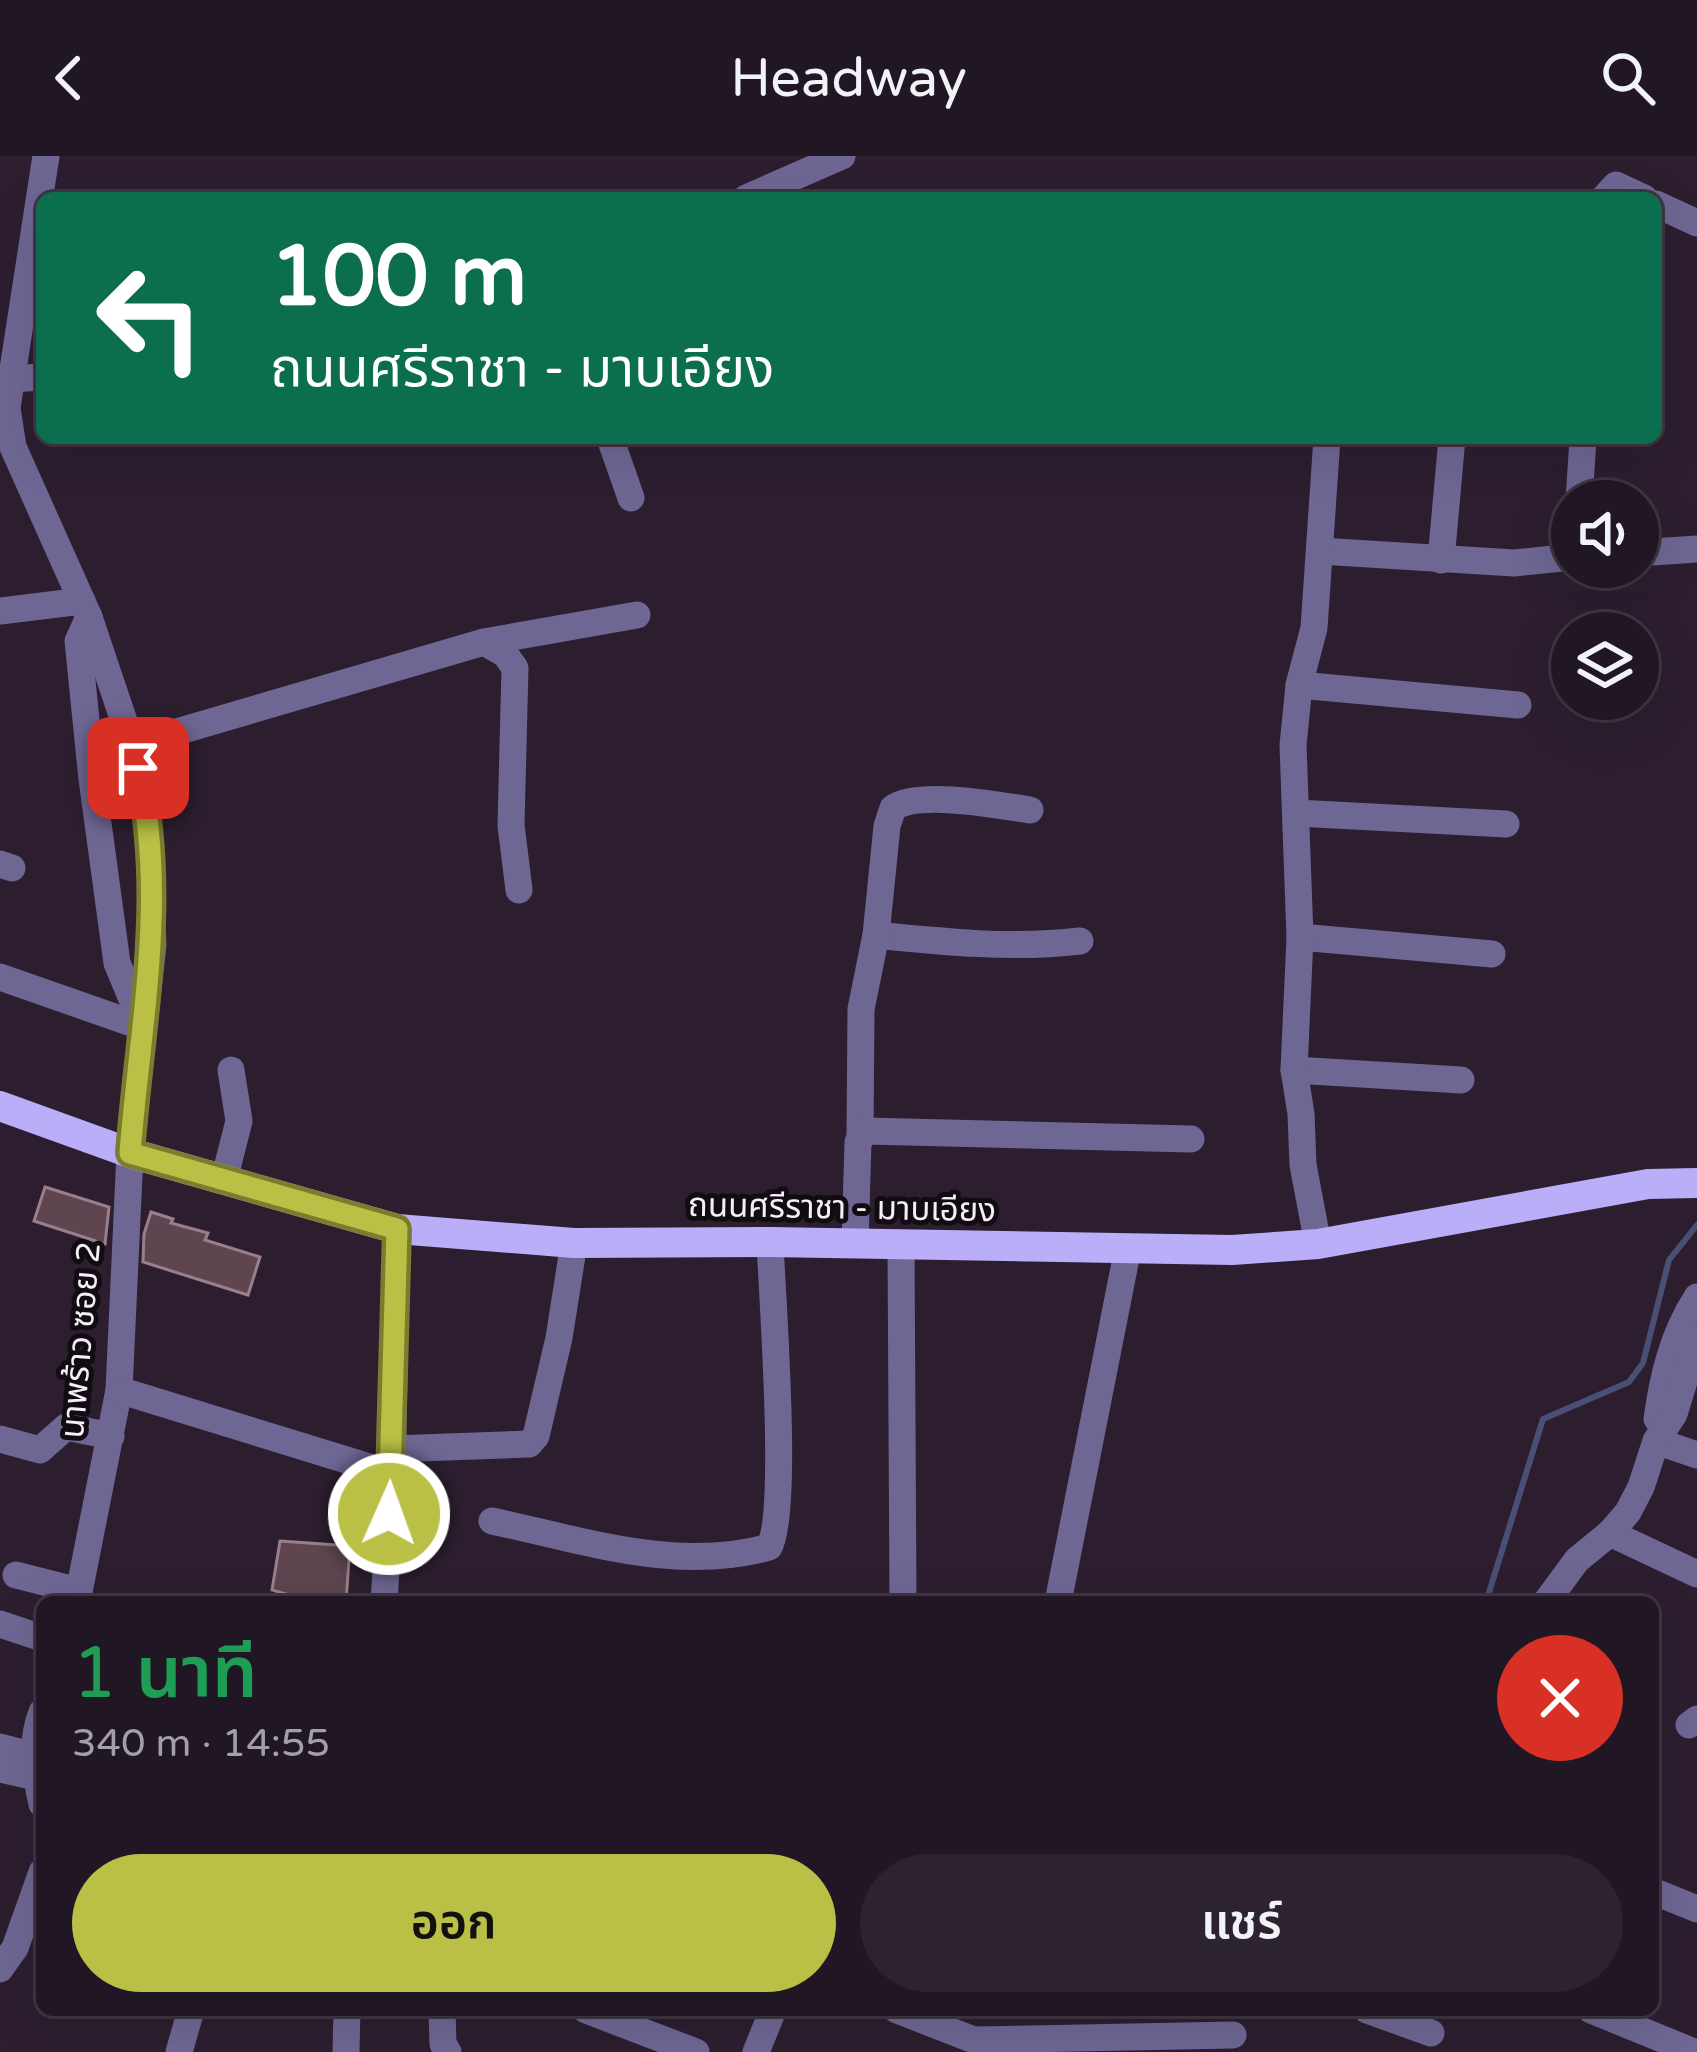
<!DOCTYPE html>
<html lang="th">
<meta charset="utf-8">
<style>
body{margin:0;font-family:"Varela Round","Noto Sans Thai",sans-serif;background:#2d2330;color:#f1f3f6;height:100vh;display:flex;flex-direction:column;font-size:45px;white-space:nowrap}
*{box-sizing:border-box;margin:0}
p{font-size:39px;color:#a29fa6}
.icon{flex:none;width:66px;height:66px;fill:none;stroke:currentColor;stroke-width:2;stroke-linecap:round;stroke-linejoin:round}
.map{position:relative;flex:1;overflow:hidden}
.sheet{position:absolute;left:36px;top:1440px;width:1623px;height:420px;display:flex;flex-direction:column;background:#211623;border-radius:18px;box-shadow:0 12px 48px #0002,0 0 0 3px #3e3541}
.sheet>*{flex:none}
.guide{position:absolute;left:36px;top:36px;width:1626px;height:252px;border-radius:18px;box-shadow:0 12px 48px #0002,0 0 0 3px #3e3541;background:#0b6e4f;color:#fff;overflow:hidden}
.buttons{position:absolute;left:1551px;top:324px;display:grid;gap:24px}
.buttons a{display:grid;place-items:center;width:108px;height:108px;border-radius:50%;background:#211623;box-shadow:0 12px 48px #0002,0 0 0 3px #3e3541;font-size:60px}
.pin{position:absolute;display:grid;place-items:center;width:102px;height:102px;color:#fff;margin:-51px;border-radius:24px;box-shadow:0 6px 18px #0006}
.me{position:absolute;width:132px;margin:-66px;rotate:2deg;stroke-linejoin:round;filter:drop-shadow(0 0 9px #0008)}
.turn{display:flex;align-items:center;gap:42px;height:252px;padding:0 36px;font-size:54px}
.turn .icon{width:156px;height:156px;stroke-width:2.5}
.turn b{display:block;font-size:84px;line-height:102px}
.round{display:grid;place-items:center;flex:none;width:126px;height:126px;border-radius:63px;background:#2d2330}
.overview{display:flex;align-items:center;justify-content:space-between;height:204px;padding:0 36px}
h1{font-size:72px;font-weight:600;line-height:90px;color:#1e9e55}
.primary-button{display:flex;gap:24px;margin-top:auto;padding:24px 36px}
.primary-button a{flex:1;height:138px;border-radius:72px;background:#bac045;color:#111;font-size:48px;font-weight:600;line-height:138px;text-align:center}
.primary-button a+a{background:#2d2330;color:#f1f3f6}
header{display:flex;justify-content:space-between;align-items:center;height:156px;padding:0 36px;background:#211623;font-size:54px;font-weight:600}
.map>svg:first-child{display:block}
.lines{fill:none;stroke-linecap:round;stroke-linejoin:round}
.stream{stroke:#4a5075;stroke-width:6}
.building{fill:#5e4550;stroke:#9a7f8b;stroke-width:3}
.minor{stroke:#6e6794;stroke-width:27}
.major{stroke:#baaef8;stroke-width:30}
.route-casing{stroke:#797d2d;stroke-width:30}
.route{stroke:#bac045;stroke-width:21}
.labels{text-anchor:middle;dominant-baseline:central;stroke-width:10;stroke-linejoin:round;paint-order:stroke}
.street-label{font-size:33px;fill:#f8eef9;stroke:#110b12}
</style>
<header><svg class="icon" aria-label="back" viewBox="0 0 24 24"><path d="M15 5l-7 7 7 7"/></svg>Headway<svg class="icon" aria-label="search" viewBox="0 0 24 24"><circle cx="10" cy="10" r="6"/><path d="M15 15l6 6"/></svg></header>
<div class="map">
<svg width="1697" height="1896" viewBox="0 0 1697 1896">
<rect width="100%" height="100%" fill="#2c1e2f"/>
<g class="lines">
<path class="stream" d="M1486 1446 1543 1263 1629 1226 1643 1207 1669 1104 1697 1069"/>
</g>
<g class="building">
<path d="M45 1031 109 1051 105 1088 34 1065Z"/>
<path d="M151 1056 173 1063 171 1067 208 1077 205 1084 260 1101 248 1139 143 1106 144 1078Z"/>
<path d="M280 1385 350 1390 346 1446H313L272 1434Z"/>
</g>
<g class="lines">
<g class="minor">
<path d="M46 0 7 252 13 291 89 461 132 589 148 665 153 789 130 997 119 1234 77 1446"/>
<path d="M746 42 842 0"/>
<path d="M1604 42 1616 29 1644 42"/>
<path d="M1656 48 1697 67"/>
<path d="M10 223 42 221"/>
<path d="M610 282 631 342"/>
<path d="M1579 345 1583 282"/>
<path d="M1320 395 1514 407 1572 401"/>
<path d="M1638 397 1697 393"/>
<path d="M1441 404 1452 282"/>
<path d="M0 455 82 445"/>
<path d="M89 461 78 485 92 623 117 807 142 867"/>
<path d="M484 486 505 498 515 512 511 669 519 734"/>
<path d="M1299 529 1518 549"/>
<path d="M132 589 484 486 637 459"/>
<path d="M1296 657 1506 668"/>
<path d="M0 708 12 712"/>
<path d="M876 779C944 786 1012 793 1080 785"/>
<path d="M1300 781 1492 798"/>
<path d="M0 821 143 871"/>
<path d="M1294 914 1461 924"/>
<path d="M860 980 861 853 876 779 887 670 893 652C918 634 998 649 1030 654"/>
<path d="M224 1024 239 965 231 914"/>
<path d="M855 1087 858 986 866 975 1191 983"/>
<path d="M901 1088 903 1446"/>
<path d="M1318 1088 1303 1009 1301 958 1294 914 1300 781 1293 589 1299 529 1314 472 1327 282"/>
<path d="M119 1234 392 1318"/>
<path d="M1657 1263C1663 1219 1673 1178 1697 1141"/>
<path d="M0 1283 40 1294 66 1271 111 1280"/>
<path d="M1656 1285 1697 1299"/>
<path d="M391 1293 529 1288 536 1280 559 1182 574 1087"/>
<path d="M492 1365C582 1384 677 1417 769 1391 789 1358 772 1139 770 1086"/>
<path d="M1610 1377 1697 1418"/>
<path d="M16 1419 79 1435"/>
<path d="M384 1446 392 1318 397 1073"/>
<path d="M1058 1446 1128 1092"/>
<path d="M1546 1446 1577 1404 1610 1377 1628 1356 1641 1331 1656 1285 1674 1258 1697 1183"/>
<path d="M0 1468 42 1482"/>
<path d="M42 1556C30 1586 35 1617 42 1648"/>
<path d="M1689 1569 1697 1563"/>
<path d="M0 1591 35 1600"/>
<path d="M0 1613 36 1621"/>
<path d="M1655 1736 1697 1753"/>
<path d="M0 1813 15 1792 42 1716"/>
<path d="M442 1854 443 1888 448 1896"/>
<path d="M586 1854 696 1896"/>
<path d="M897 1854 974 1884 1233 1879"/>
<path d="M1367 1854 1431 1877"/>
<path d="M1591 1854 1694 1896"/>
<path d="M179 1896 191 1854"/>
<path d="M346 1896 347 1854"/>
<path d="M756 1896 773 1854"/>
</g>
<path class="major" d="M0 950 130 997 397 1073 574 1087 770 1086 1232 1094 1318 1088 1648 1028 1697 1027"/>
</g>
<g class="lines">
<g class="route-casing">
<path id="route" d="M138 612C168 740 140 869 130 997L397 1073 389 1358"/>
</g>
<use href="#route" class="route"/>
</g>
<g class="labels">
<g class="street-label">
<text transform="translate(842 1052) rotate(1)">ถนนศรีราชา - มาบเอียง</text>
<text transform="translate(81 1184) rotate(-85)">นาพร้าว ซอย 2</text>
</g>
</g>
</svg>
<div class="buttons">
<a><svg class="icon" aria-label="sound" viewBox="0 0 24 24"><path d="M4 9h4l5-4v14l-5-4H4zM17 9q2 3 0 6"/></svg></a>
<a><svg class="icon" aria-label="layers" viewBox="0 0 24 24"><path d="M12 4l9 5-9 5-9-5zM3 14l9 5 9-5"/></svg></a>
</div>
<div class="pin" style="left:138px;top:612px;background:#d93025"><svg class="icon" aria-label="arrive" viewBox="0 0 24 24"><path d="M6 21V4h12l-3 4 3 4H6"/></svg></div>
<svg class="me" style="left:389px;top:1358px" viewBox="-20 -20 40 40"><circle r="17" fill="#bac045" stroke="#fff" stroke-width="3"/><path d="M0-11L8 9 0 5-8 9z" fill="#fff"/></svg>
<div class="guide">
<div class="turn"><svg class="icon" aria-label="left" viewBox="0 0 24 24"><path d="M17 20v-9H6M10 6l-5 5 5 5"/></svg><div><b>100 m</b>ถนนศรีราชา - มาบเอียง</div></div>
</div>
<section class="sheet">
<div class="overview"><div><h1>1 นาที</h1><p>340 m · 14:55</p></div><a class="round" style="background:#d93025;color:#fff"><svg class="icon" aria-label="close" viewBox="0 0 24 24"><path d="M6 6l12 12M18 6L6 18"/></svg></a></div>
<div class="primary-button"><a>ออก</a><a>แชร์</a></div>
</section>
</div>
